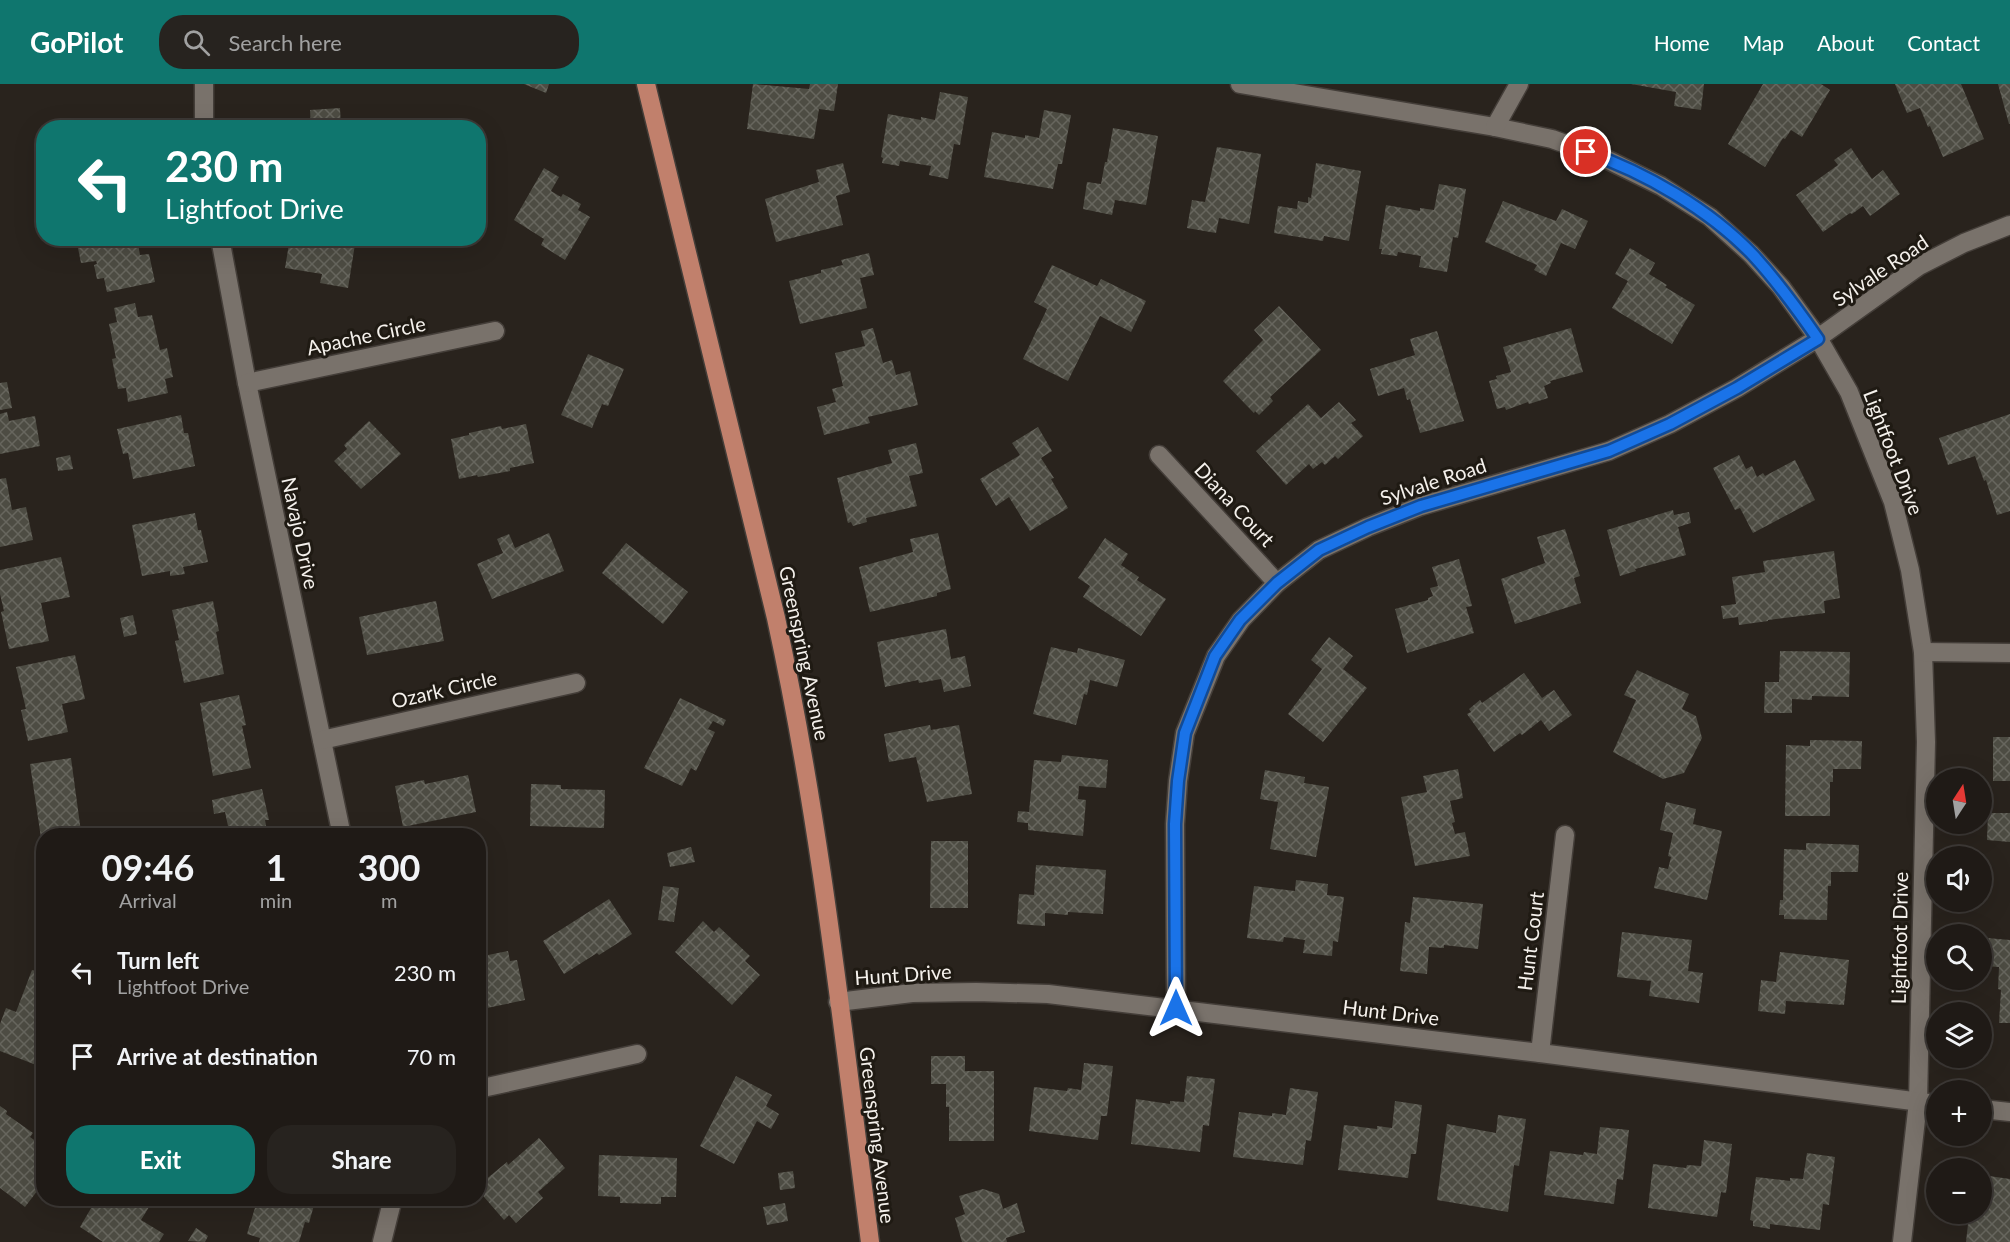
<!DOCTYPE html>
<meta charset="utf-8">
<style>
body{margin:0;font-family:Lato,sans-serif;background:#27231f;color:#f1f3f6;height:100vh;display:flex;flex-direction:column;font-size:22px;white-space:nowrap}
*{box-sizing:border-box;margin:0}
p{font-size:20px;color:#a1a1a1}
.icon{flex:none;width:33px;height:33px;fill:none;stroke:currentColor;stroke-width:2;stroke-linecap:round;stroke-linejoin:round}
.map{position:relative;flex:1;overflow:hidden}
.panel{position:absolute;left:36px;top:744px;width:450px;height:378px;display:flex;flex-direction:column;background:#1f1a16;border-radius:24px;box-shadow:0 6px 24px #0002,0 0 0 2px #3c3835}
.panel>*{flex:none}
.guide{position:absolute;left:36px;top:36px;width:450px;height:126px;border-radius:24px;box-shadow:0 6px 24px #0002,0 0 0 2px #3c3835;background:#0f766e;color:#fff;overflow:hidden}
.needle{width:39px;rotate:12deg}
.tools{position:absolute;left:1926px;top:684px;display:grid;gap:12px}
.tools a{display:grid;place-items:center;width:66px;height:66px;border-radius:50%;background:#1f1a16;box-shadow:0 6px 24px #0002,0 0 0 2px #3c3835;font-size:30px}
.pin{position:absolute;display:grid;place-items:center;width:51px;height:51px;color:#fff;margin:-26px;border:3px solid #fff;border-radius:50%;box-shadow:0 2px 6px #0007}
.me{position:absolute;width:66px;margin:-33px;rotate:0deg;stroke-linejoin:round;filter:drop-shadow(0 0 4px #0008)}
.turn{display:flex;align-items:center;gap:21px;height:126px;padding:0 30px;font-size:27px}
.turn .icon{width:78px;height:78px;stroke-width:2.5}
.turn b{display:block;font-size:42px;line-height:51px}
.eta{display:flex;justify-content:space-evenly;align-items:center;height:102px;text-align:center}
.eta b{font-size:36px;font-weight:700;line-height:42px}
.action{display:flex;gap:12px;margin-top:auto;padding:12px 30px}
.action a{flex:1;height:69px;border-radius:24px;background:#0f766e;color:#fff;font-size:24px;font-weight:700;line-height:69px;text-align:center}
.action a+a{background:#27231f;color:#f1f3f6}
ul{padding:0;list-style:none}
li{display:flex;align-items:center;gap:18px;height:84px;padding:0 30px}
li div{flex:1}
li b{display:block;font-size:22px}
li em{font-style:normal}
header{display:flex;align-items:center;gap:36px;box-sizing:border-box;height:84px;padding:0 30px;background:#0f766e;color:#fff}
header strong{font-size:28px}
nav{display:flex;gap:33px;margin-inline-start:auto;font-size:21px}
.search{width:420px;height:54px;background:#27231f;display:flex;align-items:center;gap:15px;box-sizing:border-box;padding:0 21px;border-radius:24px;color:#a1a1a1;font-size:22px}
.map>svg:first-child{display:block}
.building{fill:url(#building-cross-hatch)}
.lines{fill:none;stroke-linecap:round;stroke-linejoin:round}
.minor-casing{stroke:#443e39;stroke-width:21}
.major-casing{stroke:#443e39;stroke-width:21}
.minor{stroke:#79726b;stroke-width:18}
.major{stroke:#c1806c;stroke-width:18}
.route-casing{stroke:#114b97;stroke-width:15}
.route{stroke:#1a73e8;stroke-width:10}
.labels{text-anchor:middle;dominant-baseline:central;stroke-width:6;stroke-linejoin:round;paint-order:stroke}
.street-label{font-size:20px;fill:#f5f1ec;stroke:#1f1a13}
</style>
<header>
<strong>GoPilot</strong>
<div class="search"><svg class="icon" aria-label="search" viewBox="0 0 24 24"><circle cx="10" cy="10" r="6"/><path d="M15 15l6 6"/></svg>Search here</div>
<nav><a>Home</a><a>Map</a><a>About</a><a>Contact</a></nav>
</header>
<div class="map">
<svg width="2010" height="1158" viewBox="0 0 2010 1158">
<defs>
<pattern id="building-cross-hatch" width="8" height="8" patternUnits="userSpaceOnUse" patternTransform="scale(1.5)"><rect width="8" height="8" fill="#4d4c43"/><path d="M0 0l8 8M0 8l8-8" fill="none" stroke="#67665e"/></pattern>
</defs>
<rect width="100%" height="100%" fill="#29231d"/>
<g class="building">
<path d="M524 0H549L546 9Z"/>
<path d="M753 0 809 5 810 0H838L834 27 819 25 814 55 747 45Z"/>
<path d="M1631 0H1704L1701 26 1674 22 1676 8Z"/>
<path d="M1763 0H1821L1830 6 1802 53 1791 46 1785 55 1783 54 1765 83 1728 60Z"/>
<path d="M1895 0H1961L1984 55 1943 73 1930 42 1928 43 1920 24 1907 29Z"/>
<path d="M1998 0H2010V40H2009Z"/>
<path d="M940 8 968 13 960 61 954 60 948 95 929 91 931 82 900 77 899 82 882 79 883 74 881 73 888 30 921 36V33L935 36Z"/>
<path d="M340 24 341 44H311L310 26Z"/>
<path d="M1044 26 1071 31 1062 80H1058L1053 105 984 93 992 48 1025 54V51L1039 54Z"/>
<path d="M1113 44 1158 52 1146 121 1115 116 1112 131 1083 125 1087 98 1101 100 1105 78H1107Z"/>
<path d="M1217 63 1261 70 1249 140 1219 134 1216 149 1187 144 1192 116 1205 118Z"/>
<path d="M1851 64 1872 95 1883 86 1900 110 1870 132 1863 122 1852 130 1850 129 1823 148 1796 111 1838 81 1834 76Z"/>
<path d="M843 79 850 108 836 112 843 141 776 158 765 115 819 98 816 86Z"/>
<path d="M1316 79 1361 87 1349 157 1324 152 1323 157 1274 149 1278 122 1297 125 1298 117 1308 119V113L1311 114Z"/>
<path d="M544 84 559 93 551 107 561 113 563 110 581 120 578 126 590 133 565 176 541 161 544 155 514 136Z"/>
<path d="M1439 100 1466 105 1458 154 1453 153 1447 188 1419 183 1421 172 1398 168 1397 172 1381 170 1382 165H1379L1386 121 1420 127V124L1434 126Z"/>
<path d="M1503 117 1556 137 1562 125 1588 137 1575 165 1561 159 1546 192 1534 186 1537 181 1485 158Z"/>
<path d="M76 154H137L140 171 149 170 155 198 107 208 104 194 97 195 94 181 97 180 96 177 81 179Z"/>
<path d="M290 154H356L348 204 320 199 322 190 285 184Z"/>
<path d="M1630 164 1655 179 1649 190 1667 201 1665 203 1695 221 1672 260 1612 224 1628 197 1615 190Z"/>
<path d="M869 169 874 191 860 194 867 224 800 240 789 197 821 189V186L843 181 841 176Z"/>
<path d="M1052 181 1097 202 1101 195 1146 217 1131 248 1100 232 1068 297 1023 275 1047 225 1034 218Z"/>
<path d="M135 219 138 233 152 231 160 266 167 264 173 293 165 295 168 309 128 318 126 304 118 305 112 275 116 274 109 240 117 238 114 224Z"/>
<path d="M1279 222 1321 266 1270 313 1273 317 1259 331 1255 327 1254 329 1223 297 1263 256 1254 246Z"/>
<path d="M873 244 883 279 892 276 896 291 910 287 918 321 868 333 870 339 824 351 817 323 836 318 832 305 843 302 835 269 865 262 861 247Z"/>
<path d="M1571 244 1583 288 1550 297 1551 299 1544 302 1548 314 1529 320 1528 318 1506 326 1505 323 1497 325 1489 297 1497 295 1496 292 1511 288 1503 263Z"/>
<path d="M1437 247 1464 337 1420 349 1410 315 1407 316 1404 304 1378 312 1370 285 1415 271 1410 255Z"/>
<path d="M588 270 624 285 608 322 602 320 592 344 561 331Z"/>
<path d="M7 298 12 324 0 326V299Z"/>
<path d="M1339 318 1356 336 1351 339 1363 352 1338 375 1335 372 1325 381 1322 378 1313 385 1309 380 1286 401 1256 367 1308 320 1321 334Z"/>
<path d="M7 328 9 337 35 332 40 362 0 370V330Z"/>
<path d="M2010 330V427L1997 431 1986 396 1984 397 1975 372 1948 381 1939 354Z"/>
<path d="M181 331 184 349H188L195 382 133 395 128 369 123 370 117 345Z"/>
<path d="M369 337 401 370 361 405 334 377 347 365 344 361Z"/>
<path d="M526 340 534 379 510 384V387L478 393 477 391 459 395 451 355 469 351V349L501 342 502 345Z"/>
<path d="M1038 343 1052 367 1041 374 1054 394 1051 395 1068 424 1030 447 1009 413 996 422 980 395 1020 371 1012 359Z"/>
<path d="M916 359 923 389 909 392 917 422 866 434 867 438 853 442 851 438 848 439 837 394 892 379 888 366Z"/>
<path d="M70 371 73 385 58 387 56 374Z"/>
<path d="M1739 371 1746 385 1752 382 1757 393 1763 389 1765 392 1795 376 1815 416 1753 449 1740 424 1735 426 1713 384Z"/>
<path d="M6 394 12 426 26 423 33 456 0 463V395Z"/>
<path d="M1673 426 1674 431 1689 428 1691 439 1678 443 1686 471 1635 485 1636 487 1620 492 1607 446Z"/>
<path d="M195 429 198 446H201L208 478 183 483 185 490 170 492V487L142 492 132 441Z"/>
<path d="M1565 445 1580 492 1574 494 1581 519 1515 540 1501 495 1545 479 1537 453Z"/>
<path d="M549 449 564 487 492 515 477 480 503 469 497 455 509 450 515 464Z"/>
<path d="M938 449 951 505 937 509V512L870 528 859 483 913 468 910 455Z"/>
<path d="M1105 454 1128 470 1121 481 1139 493 1137 496 1166 515 1141 552 1083 513 1090 502 1078 494Z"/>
<path d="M626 459 688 508 663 540 602 489Z"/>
<path d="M1834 467 1840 514 1824 517 1825 529 1768 536V537L1739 541 1738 533 1723 535 1721 522 1736 520 1732 493 1765 488 1763 477Z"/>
<path d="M61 473 70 513 41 519 49 557 9 565 1 528 4 527 0 510V486Z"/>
<path d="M1459 475 1472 522 1466 523 1474 549 1407 569 1395 525 1428 516V514L1433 512 1430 504 1438 502 1432 483Z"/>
<path d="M213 517 219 547 216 548 224 590 184 599 175 557 179 556 172 526Z"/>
<path d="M436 517 444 557 367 571 359 533Z"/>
<path d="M133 531 137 550 124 553 120 534Z"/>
<path d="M946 545 951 575 965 572 971 602 944 608 941 595 919 599 918 596 885 603 877 558Z"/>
<path d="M1329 553 1353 572 1343 585 1367 604 1323 658 1288 630 1322 585 1311 576Z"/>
<path d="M1051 563 1077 569 1078 564 1125 576 1117 603 1090 596 1087 611 1084 610 1076 641 1033 630Z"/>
<path d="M1780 567 1850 568 1849 613 1812 612V616L1792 615V629H1764L1765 598H1779Z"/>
<path d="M75 571 85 615 62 620 68 648 28 657 21 626 26 625 16 583Z"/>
<path d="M1637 586 1689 610 1682 625 1696 632 1702 654 1684 689 1663 695 1613 668 1636 616 1624 611Z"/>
<path d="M1524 589 1542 614 1554 606 1572 631 1549 647 1541 636 1522 651 1520 649 1494 668 1467 630 1471 628 1469 625 1480 616 1482 619Z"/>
<path d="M239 611 246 641 242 642 251 684 213 692 200 619Z"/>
<path d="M680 614 726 636 723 642 713 637 708 645 715 648 696 687 691 684 682 702 644 684Z"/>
<path d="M930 641 931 646 959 641 972 710 927 718 916 673 889 678 884 650Z"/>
<rect x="1993" y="653" width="17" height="44"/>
<path d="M1810 656 1862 657 1861 685H1833V698H1830V732H1785L1786 661 1810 662Z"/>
<path d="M1062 671 1108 676 1106 704 1079 702 1078 715 1086 716 1083 752 1028 746V739L1017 738 1018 727 1029 728 1034 676 1061 678Z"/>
<path d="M71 674 81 748 44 752V753L41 754 30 680Z"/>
<path d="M1458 685 1463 714 1450 717 1455 738 1452 739 1455 750 1465 748 1470 772 1415 782 1401 713 1427 708 1423 692Z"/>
<path d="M1265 686 1305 693 1304 699 1329 703 1316 773 1270 765 1278 718 1260 715Z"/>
<path d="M468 691 476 728 403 743 395 702 424 696 425 700Z"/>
<path d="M531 700 561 701V705L605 706 604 744 530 742Z"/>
<path d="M262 705 269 736H265L268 752H212L210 746 228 742 225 728 214 730 212 716Z"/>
<path d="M1666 718 1696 725 1693 740 1722 747 1707 816 1654 804 1659 783 1668 785 1671 773 1668 772 1673 749 1660 746Z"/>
<path d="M1988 729H2010V758L1987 756Z"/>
<path d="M931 757H968V824H930Z"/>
<path d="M1806 759 1859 761 1858 788H1831V802H1828L1827 836 1784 835V831H1779L1780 816H1783L1784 765 1806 766Z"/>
<path d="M691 763 695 778 670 783 667 769Z"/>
<path d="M1036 781 1106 786 1103 830 1068 828V831L1045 829V842L1017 840 1019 810 1034 811Z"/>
<path d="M1296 796 1328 800 1327 811 1344 813 1338 858 1333 857 1332 872 1303 869 1305 856 1284 853 1283 858 1247 854 1254 802 1295 807Z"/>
<path d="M663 802 679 804 674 838 658 836Z"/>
<path d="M1413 813 1483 820 1478 865 1444 861V864L1429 863 1427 890 1400 887 1405 838 1410 839Z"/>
<path d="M609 815 632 850 599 871 597 869 564 890 543 857Z"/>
<path d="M39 817 44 818V850L36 849Z"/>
<path d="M703 837 714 848 719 843 750 872 745 877 760 891 732 921 675 868Z"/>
<path d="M1622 848 1692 856 1688 887 1703 889 1699 919 1649 912 1651 897 1617 893Z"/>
<path d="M1987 854 2010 856V939H1999L2001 906 1998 905 1999 883 1985 882Z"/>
<path d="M508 867 510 877 517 876 525 916 487 924V922L478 924V873Z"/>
<path d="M1780 868 1849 876 1844 921 1786 917 1785 930 1758 927 1761 896 1776 898Z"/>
<path d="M32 886 44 890V984L0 967V940L6 924 16 928Z"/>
<path d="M931 972H965V987H994V1057H949V1023H946V1000H931Z"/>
<path d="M1084 979 1113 982 1107 1032H1101L1098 1056 1029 1047 1034 1003 1067 1007 1068 1004 1081 1006Z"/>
<path d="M736 992 772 1011 766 1022 779 1030 771 1045 757 1037 734 1080 700 1062Z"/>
<path d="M1187 992 1215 995 1209 1042 1203 1041 1200 1068 1131 1060 1136 1015 1170 1020V1017L1184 1018Z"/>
<path d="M1290 1004 1318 1008 1311 1057 1306 1056 1303 1081 1233 1073 1239 1028 1272 1032V1029L1286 1031Z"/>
<path d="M1395 1017 1422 1021 1416 1070H1411L1408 1094 1338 1086 1344 1041 1377 1045V1042L1392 1044Z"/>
<path d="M0 1022 7 1027 6 1030 33 1049 30 1053 44 1063V1098L25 1123 0 1104Z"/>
<path d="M1498 1031 1526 1035 1519 1082 1514 1081 1508 1128 1437 1116 1447 1040 1496 1049Z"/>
<path d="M1600 1043 1629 1046 1623 1096 1617 1095 1614 1120 1544 1111 1550 1067 1583 1071 1584 1068 1597 1070Z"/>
<path d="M539 1054 565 1084 538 1108 543 1114 516 1139 509 1131 504 1136 478 1106V1102L507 1078 508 1081Z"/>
<path d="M1704 1056 1732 1060 1726 1109 1721 1108 1717 1133 1648 1124 1653 1080 1686 1084 1687 1081 1701 1082Z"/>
<path d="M1807 1069 1835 1073 1829 1121 1823 1120 1820 1146 1770 1140V1145L1753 1142V1137L1750 1136 1756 1093 1790 1097V1094L1803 1095Z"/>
<path d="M599 1071 677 1074 676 1113H661V1120L620 1119V1113L598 1112Z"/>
<path d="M793 1087 795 1104 780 1106 778 1089Z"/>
<path d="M1989 1092 2010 1095V1158H1966L1969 1131 1982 1133 1983 1126H1985Z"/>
<path d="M983 1105 999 1110 1003 1125 1017 1119 1025 1148 1006 1154 1007 1158H962L955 1134 965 1130 959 1112Z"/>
<path d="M97 1114H152L154 1115 141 1136 164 1150 159 1158H103L80 1143Z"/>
<path d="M258 1114H316L309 1139 305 1138 299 1158H259L260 1154 247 1150Z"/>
<path d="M785 1119 788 1137 767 1141 763 1123Z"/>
<path d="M196 1144 208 1152 205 1158 188 1157Z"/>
</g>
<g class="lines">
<g class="minor-casing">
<g id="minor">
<path d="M204 0V44"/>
<path d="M1240 0 1495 43 1552 55 1604 74 1661 102 1710 133 1751 170 1781 203 1818 254 1849 308 1893 418 1910 486 1923 568 1926 658 1918 1018 1902 1158"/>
<path d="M1495 43 1519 0"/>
<path d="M220 154 247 299 342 752"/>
<path d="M247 299 495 247"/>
<path d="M1159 371 1277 499"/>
<path d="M1923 568 2010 569"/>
<path d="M322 656 576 599"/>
<path d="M838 918 912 909 976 908 1048 910 1540 969 1936 1020"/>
<path d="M1176 924 1175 740 1178 697 1185 649 1216 572 1241 536 1277 499 1319 466 1368 443 1421 422 1609 367 1670 340 1737 304 1818 254 1919 182 1964 159 2010 141"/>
<path d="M1540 969 1565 751"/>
<path d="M478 1005 637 970"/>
<path d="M1982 1025 2010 1028"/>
<path d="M382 1158 393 1114"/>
</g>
</g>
<g class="major-casing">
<path id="major" d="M646 0 776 534C821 740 843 950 870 1158"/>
</g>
<use href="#minor" class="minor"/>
<use href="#major" class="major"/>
</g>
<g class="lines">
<g class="route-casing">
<path id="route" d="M1176 924 1175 740 1178 697 1185 649 1215 572 1240 536 1277 499 1319 466 1368 443 1421 422 1609 367 1670 340 1737 304 1818 255C1798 226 1777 197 1753 171 1710 126 1645 88 1586 68"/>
</g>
<use href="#route" class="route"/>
</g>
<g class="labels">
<g class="street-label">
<text transform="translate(1880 186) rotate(-34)">Sylvale Road</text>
<text transform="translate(366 251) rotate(-12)">Apache Circle</text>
<text transform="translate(1894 368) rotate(69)">Lightfoot Drive</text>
<text transform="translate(1433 397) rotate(-18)">Sylvale Road</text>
<text transform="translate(1235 420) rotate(47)">Diana Court</text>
<text transform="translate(301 449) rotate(78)">Navajo Drive</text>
<text transform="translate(805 569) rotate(78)">Greenspring Avenue</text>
<text transform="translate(444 605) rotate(-13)">Ozark Circle</text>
<text transform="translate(1899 854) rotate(-89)">Lightfoot Drive</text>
<text transform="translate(1530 857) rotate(-83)">Hunt Court</text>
<text transform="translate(903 890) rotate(-4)">Hunt Drive</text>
<text transform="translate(1391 928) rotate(7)">Hunt Drive</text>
<text transform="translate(878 1051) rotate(83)">Greenspring Avenue</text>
</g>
</g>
</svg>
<div class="tools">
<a><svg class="needle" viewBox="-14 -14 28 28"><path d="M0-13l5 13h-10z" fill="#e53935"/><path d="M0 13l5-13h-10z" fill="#a1a1a1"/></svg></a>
<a><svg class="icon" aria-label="sound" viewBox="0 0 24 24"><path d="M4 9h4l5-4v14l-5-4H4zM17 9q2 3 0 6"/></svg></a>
<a><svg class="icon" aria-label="search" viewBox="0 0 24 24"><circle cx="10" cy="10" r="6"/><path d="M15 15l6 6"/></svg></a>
<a><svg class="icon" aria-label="layers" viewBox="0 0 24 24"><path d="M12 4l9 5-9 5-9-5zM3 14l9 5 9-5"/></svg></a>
<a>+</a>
<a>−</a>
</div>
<div class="pin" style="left:1586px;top:68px;background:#d93025"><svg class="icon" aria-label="arrive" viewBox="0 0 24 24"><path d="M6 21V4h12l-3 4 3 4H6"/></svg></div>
<svg class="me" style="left:1176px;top:924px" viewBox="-20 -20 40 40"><path d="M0-17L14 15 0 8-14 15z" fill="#1a73e8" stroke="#fff" stroke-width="4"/></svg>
<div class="guide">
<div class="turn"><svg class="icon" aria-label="left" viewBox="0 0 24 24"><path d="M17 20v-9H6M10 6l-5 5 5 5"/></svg><div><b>230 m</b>Lightfoot Drive</div></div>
</div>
<section class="panel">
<div class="eta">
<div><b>09:46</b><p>Arrival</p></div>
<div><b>1</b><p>min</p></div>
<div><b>300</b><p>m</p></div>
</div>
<ul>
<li><svg class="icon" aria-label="left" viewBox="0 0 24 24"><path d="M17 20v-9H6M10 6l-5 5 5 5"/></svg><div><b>Turn left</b><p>Lightfoot Drive</p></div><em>230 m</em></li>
<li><svg class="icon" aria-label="arrive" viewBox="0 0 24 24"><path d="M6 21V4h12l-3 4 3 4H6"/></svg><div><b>Arrive at destination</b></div><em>70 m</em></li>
</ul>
<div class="action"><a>Exit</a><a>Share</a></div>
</section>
</div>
